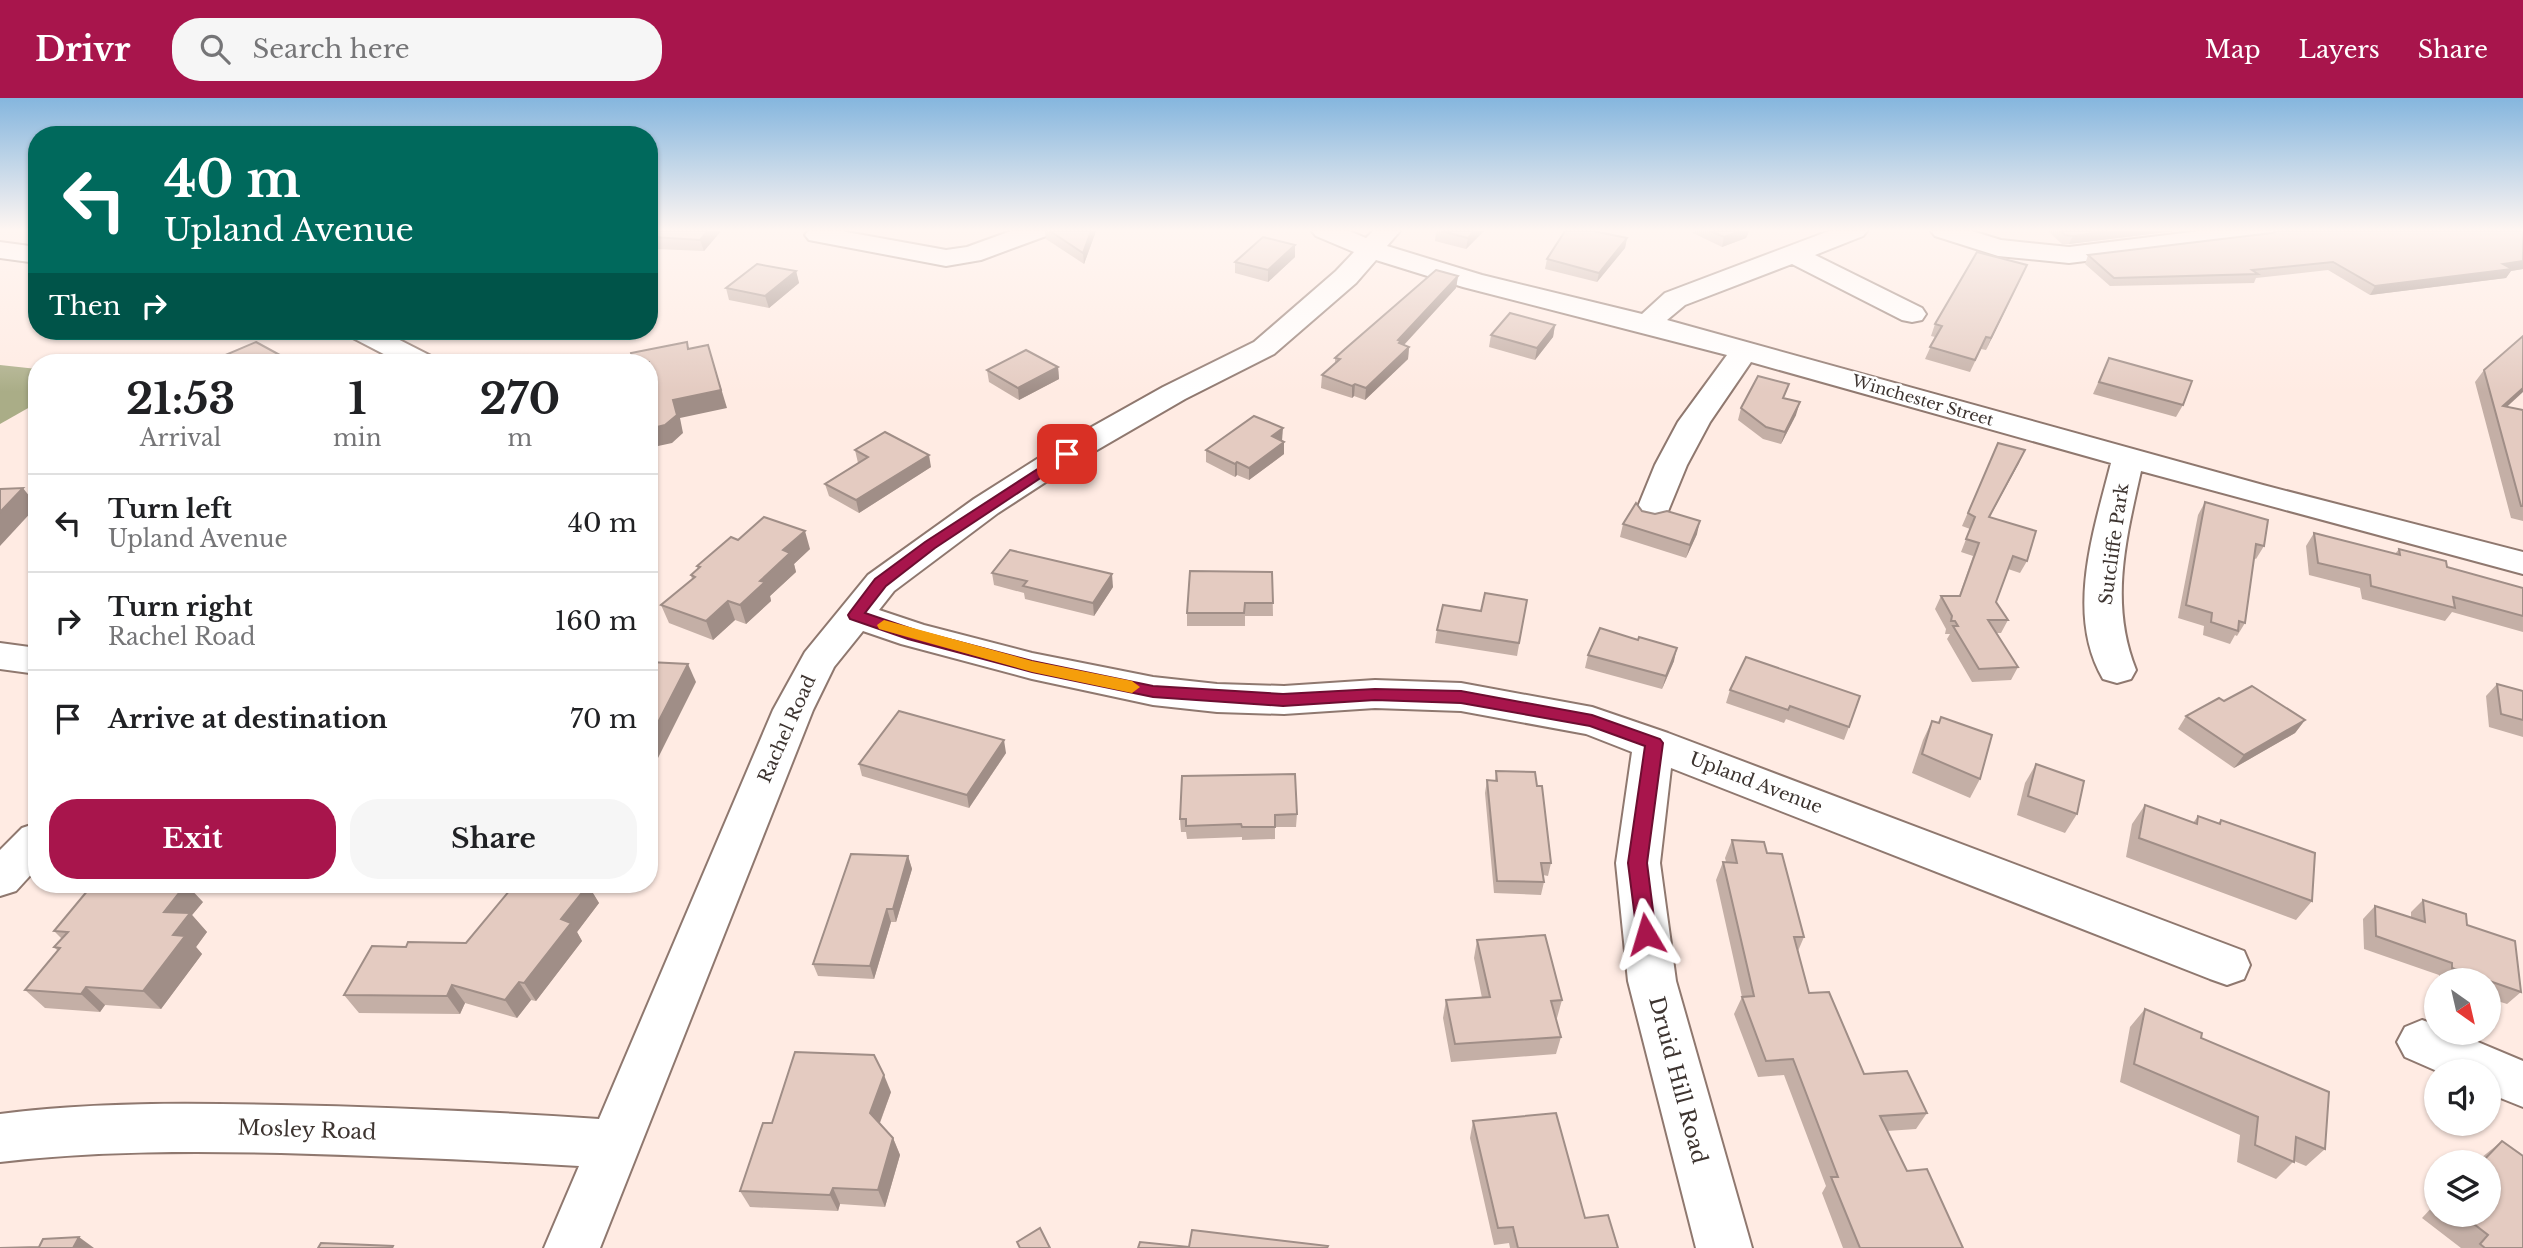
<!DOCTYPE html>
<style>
body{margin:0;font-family:"Libre Baskerville",serif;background:#f6f6f6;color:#202124;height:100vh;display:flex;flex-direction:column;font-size:26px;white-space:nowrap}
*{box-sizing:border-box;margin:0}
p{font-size:23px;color:#757577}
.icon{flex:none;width:38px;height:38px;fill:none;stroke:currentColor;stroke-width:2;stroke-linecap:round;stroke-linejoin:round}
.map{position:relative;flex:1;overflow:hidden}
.side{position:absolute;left:28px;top:256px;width:630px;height:539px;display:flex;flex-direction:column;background:#fff;border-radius:28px;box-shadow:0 2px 5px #0004}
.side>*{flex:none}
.hud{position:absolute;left:28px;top:28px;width:630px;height:214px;border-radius:28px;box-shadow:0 2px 5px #0004;background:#00695c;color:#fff;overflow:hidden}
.needle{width:46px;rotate:146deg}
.controls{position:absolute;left:2424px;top:870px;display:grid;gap:14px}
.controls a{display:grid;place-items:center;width:77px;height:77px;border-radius:50%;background:#fff;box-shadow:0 2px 5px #0004;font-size:35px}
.pin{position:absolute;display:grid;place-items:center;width:60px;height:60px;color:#fff;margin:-30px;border-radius:14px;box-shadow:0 4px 10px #0006}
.me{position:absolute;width:77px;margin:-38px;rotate:353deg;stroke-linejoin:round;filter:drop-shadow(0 0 5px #0008)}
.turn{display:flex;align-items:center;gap:24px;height:147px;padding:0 21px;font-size:32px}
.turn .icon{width:91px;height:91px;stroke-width:2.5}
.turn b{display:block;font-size:49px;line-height:60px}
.then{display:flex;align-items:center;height:66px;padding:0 21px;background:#0003;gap:14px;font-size:26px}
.eta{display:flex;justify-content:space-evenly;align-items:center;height:119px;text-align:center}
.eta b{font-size:42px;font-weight:700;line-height:49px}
.button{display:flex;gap:14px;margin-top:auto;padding:14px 21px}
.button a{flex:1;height:80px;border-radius:28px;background:#a8154c;color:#fff;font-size:28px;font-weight:700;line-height:80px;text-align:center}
.button a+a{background:#f6f6f6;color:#202124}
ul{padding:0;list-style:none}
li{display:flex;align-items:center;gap:21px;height:98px;padding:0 21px;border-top:2px solid #e0e0e0}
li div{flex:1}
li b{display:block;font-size:26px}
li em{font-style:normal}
header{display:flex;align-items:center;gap:42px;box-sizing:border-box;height:98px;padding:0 35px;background:#a8154c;color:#fff}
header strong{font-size:33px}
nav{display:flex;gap:38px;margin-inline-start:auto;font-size:24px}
.search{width:490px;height:63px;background:#f6f6f6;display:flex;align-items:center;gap:18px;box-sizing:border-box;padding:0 24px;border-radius:28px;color:#757577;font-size:26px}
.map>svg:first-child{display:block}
.forest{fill:#aaad87}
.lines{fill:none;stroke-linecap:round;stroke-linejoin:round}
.minor-casing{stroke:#8f786f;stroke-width:4}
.minor{fill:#fff;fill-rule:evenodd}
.wall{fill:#c4afa6}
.shaded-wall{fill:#a08e87}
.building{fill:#e4cbc1;stroke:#a08e87;stroke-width:2}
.route{fill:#a8154c;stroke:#6d0e31;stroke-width:2}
.slow{fill:#f59e0b}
.labels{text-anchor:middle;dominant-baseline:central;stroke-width:5;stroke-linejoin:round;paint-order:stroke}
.far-street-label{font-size:16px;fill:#3d3430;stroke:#fff}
.street-label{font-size:18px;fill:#3d3430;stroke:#fff}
.near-street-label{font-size:21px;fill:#3d3430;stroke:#fff}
</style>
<header>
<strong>Drivr</strong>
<div class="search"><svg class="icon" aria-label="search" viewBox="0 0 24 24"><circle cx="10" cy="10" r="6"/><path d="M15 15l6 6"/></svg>Search here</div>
<nav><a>Map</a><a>Layers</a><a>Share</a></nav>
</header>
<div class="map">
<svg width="2523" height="1150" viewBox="0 0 2523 1150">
<rect width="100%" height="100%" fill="#ffebe3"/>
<path class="forest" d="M0 267 37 271V305L0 326Z"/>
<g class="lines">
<g class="minor-casing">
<g id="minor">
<path d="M808 133H841L946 152 967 149 1011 133H1050L1046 138 981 162 946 168 809 142 805 137Z"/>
<path d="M1312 133H1349L1366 140 1373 133H1400L1387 148 1482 177 1642 216 1665 195 1829 133H1867L1863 138 1815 157 1922 210 1926 216 1922 222 1912 224 1902 222 1792 166 1685 207 1667 222 2263 387 2523 454V476L2141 373C2126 441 2109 505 2136 572L2131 581 2117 585 2103 581C2065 516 2094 432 2111 365L1751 264 1710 324 1687 367 1664 423 1652 426 1640 423 1635 416 1655 367 1678 324 1727 257 1463 189 1376 162 1356 185 1274 256 1185 301 1078 363 998 415 894 493 879 512 924 527 1032 555 1153 579 1217 586 1284 588 1375 582 1461 585 1592 609 1668 635 2244 853 2250 867 2244 881 2227 887 2210 881 1671 670 1660 765 1676 883 1752 1150H1696L1628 883 1616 765 1632 654 1586 636 1461 613 1375 610 1284 616 1217 614 1153 607 1032 581 901 546 863 533 834 569 813 612 600 1150H544L579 1068C480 1062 381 1058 281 1055 187 1053 94 1053 0 1064V1016C94 1004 187 1005 281 1007 387 1009 493 1014 599 1021L773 612 805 554 868 477 974 401 1056 349 1163 289 1254 244 1336 173 1354 154 1316 138Z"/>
<path d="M1931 133H1972L2001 142 2069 149 2200 133H2280L2276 138 2267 141 2069 165 1998 158 1935 138Z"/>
<path d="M0 144 37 149V165L0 160Z"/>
<path d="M347 233H382L431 258 436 264H399L351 239Z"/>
<path d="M0 545 37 550V576L0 571Z"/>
<path d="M37 725V770L16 793 0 798V752L22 730Z"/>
<path d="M2422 922 2436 927V934H2454L2523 963V1009L2488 995V973H2437L2405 959 2397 944 2405 929Z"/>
</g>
</g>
<use href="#minor" class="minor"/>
</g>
<g class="wall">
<path d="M721 133 704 153 656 151 653 139Z"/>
<path d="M1045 133H1096L1084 166 1046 141Z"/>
<path d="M1436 133H1484L1466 151 1435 143Z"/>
<path d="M1694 133H1749L1746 140 1722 149 1693 135Z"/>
<path d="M2048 133H2175L2069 146H2062Z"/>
<path d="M2523 133V171L2511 173 2506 180 2370 197 2328 172 2256 180 2254 185 2110 188 2085 166 2088 157 2272 135Z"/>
<path d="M1627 140 1625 150 1597 184 1545 171 1547 161Z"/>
<path d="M1295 159 1268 184 1235 175V164Z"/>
<path d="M2027 167 1986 252 1981 251 1970 274 1925 261 1935 239 1931 238 1935 226Z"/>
<path d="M796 173 799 185 769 210 729 202 726 190Z"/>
<path d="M1458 178 1456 190 1404 247 1409 249 1408 261 1365 302 1354 298 1352 300 1321 290 1322 277 1335 266V260Z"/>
<path d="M1555 227 1553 239 1535 262 1489 249 1491 237Z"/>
<path d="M2109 260 2183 307 2176 319 2093 296Z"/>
<path d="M1058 269 1059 281 1019 302 989 284 987 272Z"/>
<path d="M2484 272 2507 309 2523 312V423L2511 420 2475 284Z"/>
<path d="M1785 300 1796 317 1781 346 1763 341 1738 322 1741 310Z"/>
<path d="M1282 343 1284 356 1249 382 1237 377 1235 379 1206 364V352Z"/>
<path d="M1998 345 2019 365 1989 419 2027 463 2020 475 2008 471 1996 504 2008 522 2001 535H1996L2018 569 2011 582 1972 584 1947 541 1950 536H1945L1946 531 1935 511 1941 498H1959L1973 458 1961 454 1970 431 1962 428Z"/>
<path d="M855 352 931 369 859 415 829 398 825 386 859 365H858Z"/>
<path d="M2205 404 2264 448 2256 461 2254 460 2245 525 2237 538 2235 537 2230 546 2203 537 2204 528 2178 520 2198 417Z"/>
<path d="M1642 413 1655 416 1697 436 1686 460 1620 439 1623 426Z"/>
<path d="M2314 435 2395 456 2399 451 2447 469 2523 490V534L2452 514 2445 523 2362 501 2360 490 2309 477 2306 448Z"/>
<path d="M738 442 810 451 794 466 796 474 770 498 771 503 746 526 735 522 713 542 669 525 661 507 692 481 691 477 698 471 697 468Z"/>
<path d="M1272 474 1273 518H1245V528H1187V515Z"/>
<path d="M992 475 1113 489 1094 518 1025 501 1024 495 994 487Z"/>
<path d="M1527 502 1517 558 1435 545 1437 532 1481 513Z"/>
<path d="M1588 557 1674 563 1662 591 1585 570Z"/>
<path d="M1746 559 1849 629 1844 642 1786 621 1784 625 1726 605 1730 592Z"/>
<path d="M2497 586 2523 593V639L2489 629 2486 598Z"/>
<path d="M2224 603 2305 622 2295 635 2234 670 2178 631 2186 618Z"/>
<path d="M1941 619 1980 681 1970 700 1912 675 1923 642 1932 623 1938 625Z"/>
<path d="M1006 655 969 710 862 678 859 666Z"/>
<path d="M2036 666 2077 716 2065 735 2017 717 2025 685Z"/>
<path d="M1496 673 1537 688 1551 765 1548 778 1543 777 1544 784 1541 797 1494 795 1485 695 1487 682 1495 683Z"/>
<path d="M1182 678 1297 716 1296 729H1275V741L1242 742V739L1187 741 1186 734H1181L1180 721Z"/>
<path d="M2145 707 2193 725 2198 718 2218 725 2221 722 2312 803 2296 822 2126 759 2132 726Z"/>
<path d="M1732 742 1767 755 1804 839 1798 853 1809 895 1864 976 1927 1015 1916 1031 1887 1033 1907 1073 1963 1150H1843L1822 1095 1826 1088 1784 977 1758 979 1734 916 1742 899 1716 782 1723 764H1726L1725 760Z"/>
<path d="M908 758 912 771 896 824H891L874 881 818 878 813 866Z"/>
<path d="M588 787 599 805 577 834 582 843 536 903 531 902 517 920 465 905 460 916 359 915 344 897 406 849 466 845 530 790Z"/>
<path d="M2423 802 2467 827 2521 894 2507 906 2488 900V882H2439V877L2364 851 2363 821 2375 808 2411 820V814Z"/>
<path d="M203 804 192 817 207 834 196 849 202 856 161 911 105 907 100 914 45 910 25 892 58 853 54 849 62 841 54 833Z"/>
<path d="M1477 842 1562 902 1557 920H1556L1561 939 1556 956 1451 964 1443 920 1446 902 1482 900 1474 860Z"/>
<path d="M2145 911 2201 940 2325 1051 2306 1068 2294 1063 2276 1081 2237 1064 2240 1037 2120 984 2130 929Z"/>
<path d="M891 994 880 1025 893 1040 900 1057 885 1109 840 1106 838 1113 750 1109 740 1093 772 1025Z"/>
<path d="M1473 1023 1585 1120 1618 1150H1510L1509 1145 1494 1147 1470 1040Z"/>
<path d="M2502 1043 2523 1150H2461L2422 1120 2436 1105V1116H2488V1064H2476Z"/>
</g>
<g class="shaded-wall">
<path d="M708 133H721L704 153 700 142Z"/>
<path d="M1091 133H1096L1084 166 1083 155Z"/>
<path d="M1474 133H1484L1466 151 1468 140Z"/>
<path d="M1740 133H1749L1746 140 1722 149 1724 139Z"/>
<path d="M2110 133H2175L2069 146 2073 138Z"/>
<path d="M1627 140 1625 150 1597 184 1599 175Z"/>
<path d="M1295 147V159L1268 184V172Z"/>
<path d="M2523 163V171L2511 173 2506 180 2370 197 2375 188Z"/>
<path d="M2027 167 2022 178 1986 252 1991 240Z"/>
<path d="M796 173 799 185 769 210 765 198Z"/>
<path d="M1458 178 1456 190 1400 251 1398 242Z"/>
<path d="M1555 227 1553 239 1535 262 1537 250Z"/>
<path d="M708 247 727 310 680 320 683 335 672 345 649 350V331L673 302Z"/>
<path d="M1409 249 1408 261 1365 302 1366 290Z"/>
<path d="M1058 269 1059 281 1019 302 1018 290Z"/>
<path d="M1355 286 1354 298 1352 300V288Z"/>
<path d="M2523 290V294L2497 318 2503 308Z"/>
<path d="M1800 304 1796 317 1781 346 1785 334Z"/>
<path d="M1283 330 1282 343 1272 338Z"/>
<path d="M1284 344V356L1249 382V370Z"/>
<path d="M2025 352 2019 365 1983 431 1989 419Z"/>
<path d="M929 357 931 369 859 415 856 402Z"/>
<path d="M1237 364V377L1235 379V366Z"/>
<path d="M23 390 37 408 0 448V414Z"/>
<path d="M1700 423 1697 436 1686 460 1690 447Z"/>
<path d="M805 433 810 451 794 466 796 474 770 498 771 503 746 526 740 507 783 452Z"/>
<path d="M1112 476 1113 489 1094 518 1093 505Z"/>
<path d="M728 503 735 522 713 542 706 523Z"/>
<path d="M1677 550 1674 563 1662 591 1666 578Z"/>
<path d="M688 566 696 584 649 678V642Z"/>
<path d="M2305 622 2295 635 2234 670 2244 657Z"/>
<path d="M1004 642 1006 655 969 710 967 697Z"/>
<path d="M908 758 912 771 896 824 893 811Z"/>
<path d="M186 786 203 804 192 817 207 834 196 849 202 856 161 911 143 893 164 814Z"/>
<path d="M588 787 599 805 577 834 582 843 536 903 524 885 561 821Z"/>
<path d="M887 811 891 824 874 881 870 868Z"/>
<path d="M519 884 531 902 517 920 505 902Z"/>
<path d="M452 887 465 905 460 916 447 898Z"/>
<path d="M86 889 105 907 100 914 81 896Z"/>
<path d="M884 977 891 994 877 1032 870 1015Z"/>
<path d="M893 1040 900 1057 885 1109 878 1092Z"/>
<path d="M833 1090 840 1106 838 1113 830 1097Z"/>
<path d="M79 1139 94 1150H73Z"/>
</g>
<g class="building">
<path d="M658 133H708L700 142 653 139Z"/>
<path d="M1050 133H1091L1083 155Z"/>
<path d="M1442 133H1474L1468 140Z"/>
<path d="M1565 133H1593L1627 140 1599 175 1547 161Z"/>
<path d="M1711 133H1740L1724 139Z"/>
<path d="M2061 133H2110L2073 138 2065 137Z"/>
<path d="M2277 133H2523V163L2503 166 2512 171 2375 188 2333 164 2252 172 2258 176 2114 180 2088 157 2272 135Z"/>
<path d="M1263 139 1295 147 1268 172 1235 164Z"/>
<path d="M1977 154 2027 167 1991 240 1986 239 1975 262 1930 249 1942 228 1935 226Z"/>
<path d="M757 166 796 173 765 198 726 190Z"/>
<path d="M1436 172 1458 178 1398 242 1401 243 1399 245 1409 249 1366 290 1355 286 1352 288 1322 277 1340 261 1335 260 1345 251Z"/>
<path d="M1510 215 1555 227 1537 250 1491 237Z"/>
<path d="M2523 238V290L2503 308 2523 312V408H2521L2484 272Z"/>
<path d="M256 244 289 262 285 263 287 264H209Z"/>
<path d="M687 244 688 251 708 247 721 292 673 302 677 317 665 327 649 331V264H633L631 255Z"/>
<path d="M1026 252 1058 269 1018 290 987 272Z"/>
<path d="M2109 260 2192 283 2183 307 2099 284Z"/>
<path d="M1758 278 1789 286 1783 300 1800 304 1785 334 1766 329 1741 310Z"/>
<path d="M1254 318 1283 330 1272 338 1284 344 1249 370 1237 364 1235 366 1206 352Z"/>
<path d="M885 334 929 357 856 402 825 386 868 359 855 352Z"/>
<path d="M1998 345 2025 352 1989 419 2036 433 2027 463 2013 458 1996 504 2008 522H1988L2018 569 1979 571 1953 528H1958L1955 523H1951L1952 518 1941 498H1960L1979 445 1966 441 1975 419 1968 415Z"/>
<path d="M23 390 0 414V391Z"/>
<path d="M2205 404 2268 422 2264 448 2256 446 2245 525 2239 523 2238 533 2211 524 2212 515 2186 507Z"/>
<path d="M1636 405 1642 413 1655 416 1667 413 1700 423 1690 447 1623 426Z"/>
<path d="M764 419 805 433 783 452 790 455 760 483 765 484 740 507 728 503 706 523 661 507 695 479 691 477 700 469 697 468 731 439 738 442Z"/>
<path d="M2314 435 2400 457 2399 451 2446 463 2447 469 2523 490V518L2453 499 2455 510 2371 488 2370 477 2318 465Z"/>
<path d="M1010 452 1112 476 1093 505 1023 488 1027 483 992 475Z"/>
<path d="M1190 473 1272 474 1273 505H1245L1244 515H1187Z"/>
<path d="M1485 495 1527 502 1519 545 1437 532 1443 507 1481 513Z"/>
<path d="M1600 530 1638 542 1639 539 1677 550 1666 578 1588 557Z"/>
<path d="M1746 559 1860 598 1849 629 1790 608 1788 612 1730 592Z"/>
<path d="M649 564 688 566 649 642Z"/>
<path d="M2497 586 2523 593V622L2501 616Z"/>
<path d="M2252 588 2305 622 2244 657 2186 618 2219 600 2224 603Z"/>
<path d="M899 613 1004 642 967 697 859 666Z"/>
<path d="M1941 619 1992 637 1980 681 1922 656 1932 623 1939 625Z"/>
<path d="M2036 666 2084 683 2077 716 2028 698Z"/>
<path d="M1496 673 1535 674 1537 688H1542L1551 765H1541L1544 784 1497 783 1487 682 1497 683Z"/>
<path d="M1295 676 1297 716 1275 717V729H1242L1241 726 1186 728V721H1180L1182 678Z"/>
<path d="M2145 707 2197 726 2198 718 2220 726 2221 722 2315 755 2312 803 2139 740Z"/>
<path d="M1732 742 1764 744 1767 755 1782 756 1804 839H1794L1809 895 1829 894 1864 976 1907 973 1927 1015 1880 1018 1907 1073 1927 1071 1963 1150H1860L1831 1079H1838L1793 961 1766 963 1742 899 1754 898 1723 764 1737 765Z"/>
<path d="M851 756 908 758 893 811H887L870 868 813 866Z"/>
<path d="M93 786H186L164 814 190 815 173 837 185 838 143 893 86 889 81 896 25 892 60 850 54 849 68 834 54 833Z"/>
<path d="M515 786 530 790 534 786 588 787 561 821 571 825 524 885 519 884 505 902 452 887 447 898 344 897 372 848 406 849 408 844 466 845Z"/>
<path d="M2423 802 2466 816 2467 827 2515 843 2521 894 2452 870V865L2376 838 2375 808 2425 824Z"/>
<path d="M1545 837 1562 902 1551 903 1561 939 1455 946 1446 902 1490 899 1477 842Z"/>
<path d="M2145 911 2202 935 2201 940 2329 994 2325 1051 2296 1039 2294 1064 2255 1047 2258 1019 2134 966Z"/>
<path d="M795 954 874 957 884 977 870 1015 893 1040 878 1092 833 1090 830 1097 740 1093 763 1025H772Z"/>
<path d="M1556 1015 1585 1120 1608 1117 1618 1150H1518L1513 1129 1498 1130 1473 1023Z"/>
<path d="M2502 1043 2523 1058V1150H2485L2480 1146 2488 1137 2461 1116H2488V1064H2482Z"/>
<path d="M1040 1130 1050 1150H1020L1017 1144Z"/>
<path d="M1192 1132 1328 1148 1327 1150H1138L1140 1144 1189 1149Z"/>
<path d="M79 1139 73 1150H0L39 1149 43 1141Z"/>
<path d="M321 1145 393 1148 392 1150H318Z"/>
</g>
<linearGradient id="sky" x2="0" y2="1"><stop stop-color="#85b6de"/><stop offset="0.45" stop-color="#fff6f2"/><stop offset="1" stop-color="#fff6f2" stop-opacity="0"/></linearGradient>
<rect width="2523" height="294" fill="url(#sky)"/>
<path class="route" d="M1067 352 1072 353V359L935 450 886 488 865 515 918 533 1032 563 1153 588 1283 596 1375 591 1461 593 1592 617 1660 641 1663 645 1647 765 1656 836 1653 842 1646 844 1639 842 1637 836 1628 765 1645 648 1590 628 1461 605 1375 602 1283 608 1153 599 1032 574 908 541 850 521 848 517 850 514 875 481 925 444Z"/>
<path class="slow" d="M884 522 1032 563 1132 583 1140 589 1132 595 1032 574 879 531 877 527Z"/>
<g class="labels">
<g class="far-street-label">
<text transform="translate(1923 302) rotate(16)">Winchester Street</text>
</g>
<g class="street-label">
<text transform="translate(2114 446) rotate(-82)">Sutcliffe Park</text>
<text transform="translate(787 631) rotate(-66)">Rachel Road</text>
<text transform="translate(1756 685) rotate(21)">Upland Avenue</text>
</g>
<g class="near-street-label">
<text transform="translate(1678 982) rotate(75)">Druid Hill Road</text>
<text transform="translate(307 1032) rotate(2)">Mosley Road</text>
</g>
</g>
</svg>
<div class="controls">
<a><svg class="needle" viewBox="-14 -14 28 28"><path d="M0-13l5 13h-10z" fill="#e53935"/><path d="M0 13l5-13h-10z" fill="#757577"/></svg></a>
<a><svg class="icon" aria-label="sound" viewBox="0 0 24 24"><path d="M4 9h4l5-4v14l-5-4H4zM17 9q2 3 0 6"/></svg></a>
<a><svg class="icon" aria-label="layers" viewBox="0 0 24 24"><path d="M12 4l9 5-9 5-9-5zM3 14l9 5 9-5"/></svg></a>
</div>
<div class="pin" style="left:1067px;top:356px;background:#d93025"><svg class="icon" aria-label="arrive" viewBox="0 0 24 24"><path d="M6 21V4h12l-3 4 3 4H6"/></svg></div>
<svg class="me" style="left:1646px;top:836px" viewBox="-20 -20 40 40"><path d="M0-17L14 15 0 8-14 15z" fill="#a8154c" stroke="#fff" stroke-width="4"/></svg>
<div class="hud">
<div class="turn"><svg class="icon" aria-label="left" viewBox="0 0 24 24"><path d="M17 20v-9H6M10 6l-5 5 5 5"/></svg><div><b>40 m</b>Upland Avenue</div></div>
<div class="then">Then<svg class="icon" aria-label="right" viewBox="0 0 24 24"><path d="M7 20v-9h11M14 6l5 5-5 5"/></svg></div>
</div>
<section class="side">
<div class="eta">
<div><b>21:53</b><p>Arrival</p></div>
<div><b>1</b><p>min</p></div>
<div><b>270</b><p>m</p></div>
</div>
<ul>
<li><svg class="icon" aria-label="left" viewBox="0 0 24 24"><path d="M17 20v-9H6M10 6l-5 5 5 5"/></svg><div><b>Turn left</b><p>Upland Avenue</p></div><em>40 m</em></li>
<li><svg class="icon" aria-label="right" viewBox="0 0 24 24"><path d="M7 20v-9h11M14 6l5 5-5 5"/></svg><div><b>Turn right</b><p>Rachel Road</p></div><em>160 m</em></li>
<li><svg class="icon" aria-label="arrive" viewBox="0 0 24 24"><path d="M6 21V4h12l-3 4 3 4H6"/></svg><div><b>Arrive at destination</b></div><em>70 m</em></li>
</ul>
<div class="button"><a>Exit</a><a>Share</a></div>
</section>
</div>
